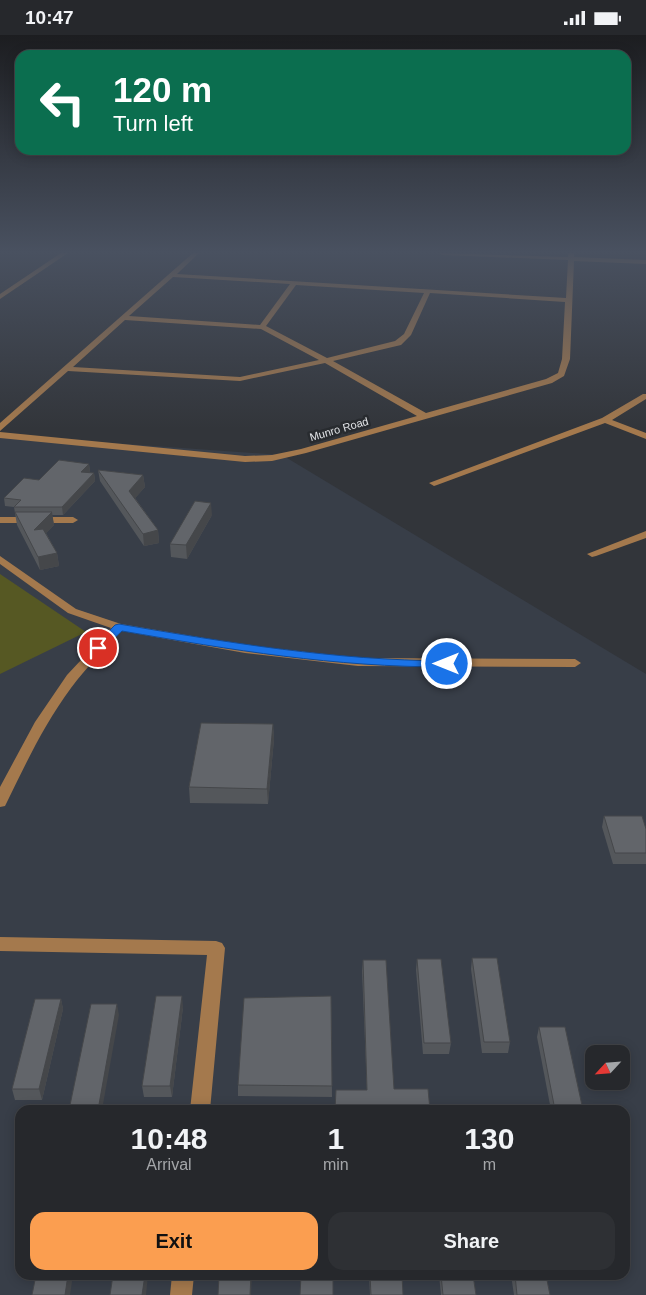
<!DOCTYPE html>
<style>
body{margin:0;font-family:Helvetica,sans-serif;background:#2e3034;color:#f1f3f6;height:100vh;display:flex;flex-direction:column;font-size:19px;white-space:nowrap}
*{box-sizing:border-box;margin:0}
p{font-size:16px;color:#a4a6a9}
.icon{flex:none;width:28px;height:28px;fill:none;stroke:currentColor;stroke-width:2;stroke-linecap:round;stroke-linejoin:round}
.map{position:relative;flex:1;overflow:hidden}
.side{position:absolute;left:15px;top:1070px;width:615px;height:175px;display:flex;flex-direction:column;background:#26282c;border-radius:15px;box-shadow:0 2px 12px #0003,0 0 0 1px #424448}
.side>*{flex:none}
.banner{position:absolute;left:15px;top:15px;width:616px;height:105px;border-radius:15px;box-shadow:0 2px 12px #0003,0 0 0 1px #424448;background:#0b6e4f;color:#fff;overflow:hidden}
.needle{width:32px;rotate:244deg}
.buttons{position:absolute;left:585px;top:1010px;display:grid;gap:10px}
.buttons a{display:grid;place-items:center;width:45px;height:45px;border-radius:10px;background:#26282c;box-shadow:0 2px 12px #0003,0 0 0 1px #424448;font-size:25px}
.pin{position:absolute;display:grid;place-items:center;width:42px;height:42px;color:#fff;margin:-21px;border:2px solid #fff;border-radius:50%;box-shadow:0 1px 5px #0007}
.me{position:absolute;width:55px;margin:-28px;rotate:270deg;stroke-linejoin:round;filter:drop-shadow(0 0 4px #0008)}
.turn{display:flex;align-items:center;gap:18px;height:105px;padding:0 15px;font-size:22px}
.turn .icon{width:65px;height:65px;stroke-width:2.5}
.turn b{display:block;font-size:35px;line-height:42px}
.eta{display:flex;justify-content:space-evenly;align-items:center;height:85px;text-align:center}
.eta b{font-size:30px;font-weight:600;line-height:35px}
.action{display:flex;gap:10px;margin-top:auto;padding:10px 15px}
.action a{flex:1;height:58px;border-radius:15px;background:#fb9e50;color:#111;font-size:20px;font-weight:600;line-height:58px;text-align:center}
.action a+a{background:#2e3034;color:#f1f3f6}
.status{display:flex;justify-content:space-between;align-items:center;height:35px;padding:0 25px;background:#26282c;direction:ltr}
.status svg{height:14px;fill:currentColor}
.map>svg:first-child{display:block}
.built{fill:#383e48;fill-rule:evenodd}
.green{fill:#565823}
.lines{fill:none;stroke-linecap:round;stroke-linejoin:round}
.minor{fill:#a4794d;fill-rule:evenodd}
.wall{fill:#54575b}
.shaded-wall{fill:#45474a}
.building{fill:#62656a;stroke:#45474a}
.route{fill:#1a73e8;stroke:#114b97}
.labels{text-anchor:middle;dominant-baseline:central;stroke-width:5;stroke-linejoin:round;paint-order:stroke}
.far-street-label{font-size:11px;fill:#e1e3e6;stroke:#282b2f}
</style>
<div class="status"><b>10:47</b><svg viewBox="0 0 49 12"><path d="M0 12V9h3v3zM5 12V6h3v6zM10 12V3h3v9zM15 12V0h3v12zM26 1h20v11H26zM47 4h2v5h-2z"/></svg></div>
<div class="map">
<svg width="646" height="1260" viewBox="0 0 646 1260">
<rect width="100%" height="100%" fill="#32353a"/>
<path class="built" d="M0 400 282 420 646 639V1260H0ZM594 1019H621V1046H594ZM20 1075H625V1240H20Z"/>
<path class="green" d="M0 539 86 597 0 639Z"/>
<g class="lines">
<g class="minor">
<path d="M61 218H68L0 264V259Z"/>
<path d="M193 218H199L177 239 566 263 568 225 442 220 439 218 568 222V218H574V222L646 225V229L574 226 570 324 564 341 552 348 306 418 272 426 245 427 0 403V397L245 421 272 420 301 414 417 381 325 328 240 346 68 336 0 396V388ZM173 242 290 249 260 290 129 281ZM296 250 424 258 404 299 395 306 327 323 266 291ZM430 258 565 267 562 324 558 338 546 344 426 378 333 326 401 310 411 300ZM125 285 261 294 319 325 240 342 73 332Z"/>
<path d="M643 359H646V364L612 385 646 398V404L605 388 437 450 434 451 429 448 602 383Z"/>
<path d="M0 482H73L78 485 73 488H0Z"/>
<path d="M646 496V503L596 521 592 522 587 519Z"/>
<path d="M0 521 76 574 121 589 245 610 358 623 575 624 581 628 575 632 358 631 245 618 122 596C104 614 86 633 71 653 45 688 26 728 7 767L5 771 0 772V752L35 687 67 640 111 593 68 578 0 529Z"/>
<path d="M0 902 216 906 222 908 225 913 210 1075H190L207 920 0 916Z"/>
<path d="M172 1240H194L192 1260H170Z"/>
</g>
</g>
<g class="wall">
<path d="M89 429 90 437 89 438H94L95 446 63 480H52L54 490 46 498 57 518 59 531 40 535 17 490 14 472 5 471 4 463 39 445Z"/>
<path d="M98 435 143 440 145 452 135 463 158 495 159 508 144 511 100 446Z"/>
<path d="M212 480 187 524 171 522 170 509Z"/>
<path d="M273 689 274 704 268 769 190 768 189 752Z"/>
<path d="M604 781 646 794V829H613L602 792Z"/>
<path d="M472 923 510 1007 508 1018H482L471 934Z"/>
<path d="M417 924 451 1008 449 1019H423L416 935Z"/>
<path d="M363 925 394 1054 367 1055 362 936Z"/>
<path d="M331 961 332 1062 238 1061V1050Z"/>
<path d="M61 964 63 974 42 1065H15L12 1054Z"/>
<path d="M183 972 172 1062H144L142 1051Z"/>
<path d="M539 992 583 1075H551L537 1002Z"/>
<path d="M369 1240H402L403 1260H370Z"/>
<path d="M439 1240H473L476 1260H441Z"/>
<path d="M511 1240H546L550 1260H514Z"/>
</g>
<g class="shaded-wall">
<path d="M89 429 90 437 83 444 81 437Z"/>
<path d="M94 438 95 446 63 480 62 472Z"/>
<path d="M143 440 145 452 131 468 129 456Z"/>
<path d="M211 468 212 480 187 524 186 510Z"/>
<path d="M52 477 54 490 37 508 34 495Z"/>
<path d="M158 495 159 508 144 511 143 499Z"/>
<path d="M57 518 59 531 40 535 38 522Z"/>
<path d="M273 689 274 704 268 769 267 754Z"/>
<path d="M182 961 183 972 172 1062 170 1051Z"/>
<path d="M61 964 63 974 42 1065 39 1054Z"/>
<path d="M117 969 119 980 102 1075H98Z"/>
<path d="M68 1240H73L70 1260H65Z"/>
<path d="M145 1240H148L146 1260H142Z"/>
<path d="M251 1240H252L251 1260H250Z"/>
</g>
<g class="building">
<path d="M59 425 89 429 81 437 94 438 62 472H14L21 465 4 463 24 443 39 445Z"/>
<path d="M98 435 143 440 129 456 158 495 143 499Z"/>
<path d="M195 466 211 468 186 510 170 509Z"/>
<path d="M15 477H52L34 495 43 494 57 518 38 522Z"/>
<path d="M201 688 273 689 267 754 189 752Z"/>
<path d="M604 781H642L646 794V818H615Z"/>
<path d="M472 923H497L510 1007H484Z"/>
<path d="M417 924H441L451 1008H424Z"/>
<path d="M363 925H386L394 1054H428L430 1075H335L336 1055H367Z"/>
<path d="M156 961H182L170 1051H142Z"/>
<path d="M331 961 332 1051 238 1050 244 963Z"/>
<path d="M35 964H61L39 1054H12Z"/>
<path d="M91 969H117L98 1075H69Z"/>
<path d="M539 992H565L583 1075H555Z"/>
<path d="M36 1240H68L65 1260H32Z"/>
<path d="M113 1240H145L142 1260H110Z"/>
<path d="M219 1240H251L250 1260H218Z"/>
<path d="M301 1240H333V1260H300Z"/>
<path d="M370 1240H402L403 1260H371Z"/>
<path d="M441 1240H473L476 1260H443Z"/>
<path d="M515 1240H546L550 1260H517Z"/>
</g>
<linearGradient id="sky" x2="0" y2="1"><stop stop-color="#1c1d20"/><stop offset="0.55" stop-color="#495160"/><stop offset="1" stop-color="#495160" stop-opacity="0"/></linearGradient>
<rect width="646" height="394" fill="url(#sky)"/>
<path class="route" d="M119 589C231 608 333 625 447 626L452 629 447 632C334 632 232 615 122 596L102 615H95V610L115 590Z"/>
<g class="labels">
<g class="far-street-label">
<text transform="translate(339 394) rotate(-16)">Munro Road</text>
</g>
</g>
</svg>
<div class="buttons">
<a><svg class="needle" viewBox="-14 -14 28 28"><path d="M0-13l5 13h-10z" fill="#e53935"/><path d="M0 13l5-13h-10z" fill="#a4a6a9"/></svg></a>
</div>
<div class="pin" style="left:98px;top:613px;background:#d93025"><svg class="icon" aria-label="arrive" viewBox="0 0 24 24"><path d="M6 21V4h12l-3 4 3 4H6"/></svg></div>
<svg class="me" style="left:447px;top:629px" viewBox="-20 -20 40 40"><circle r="17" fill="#1a73e8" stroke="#fff" stroke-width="3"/><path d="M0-11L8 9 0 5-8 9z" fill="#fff"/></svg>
<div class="banner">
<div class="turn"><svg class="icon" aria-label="left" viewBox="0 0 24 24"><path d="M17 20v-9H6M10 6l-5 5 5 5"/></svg><div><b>120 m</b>Turn left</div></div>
</div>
<section class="side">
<div class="eta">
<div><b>10:48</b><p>Arrival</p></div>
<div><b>1</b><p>min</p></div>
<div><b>130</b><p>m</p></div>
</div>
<div class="action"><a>Exit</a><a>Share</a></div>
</section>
</div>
